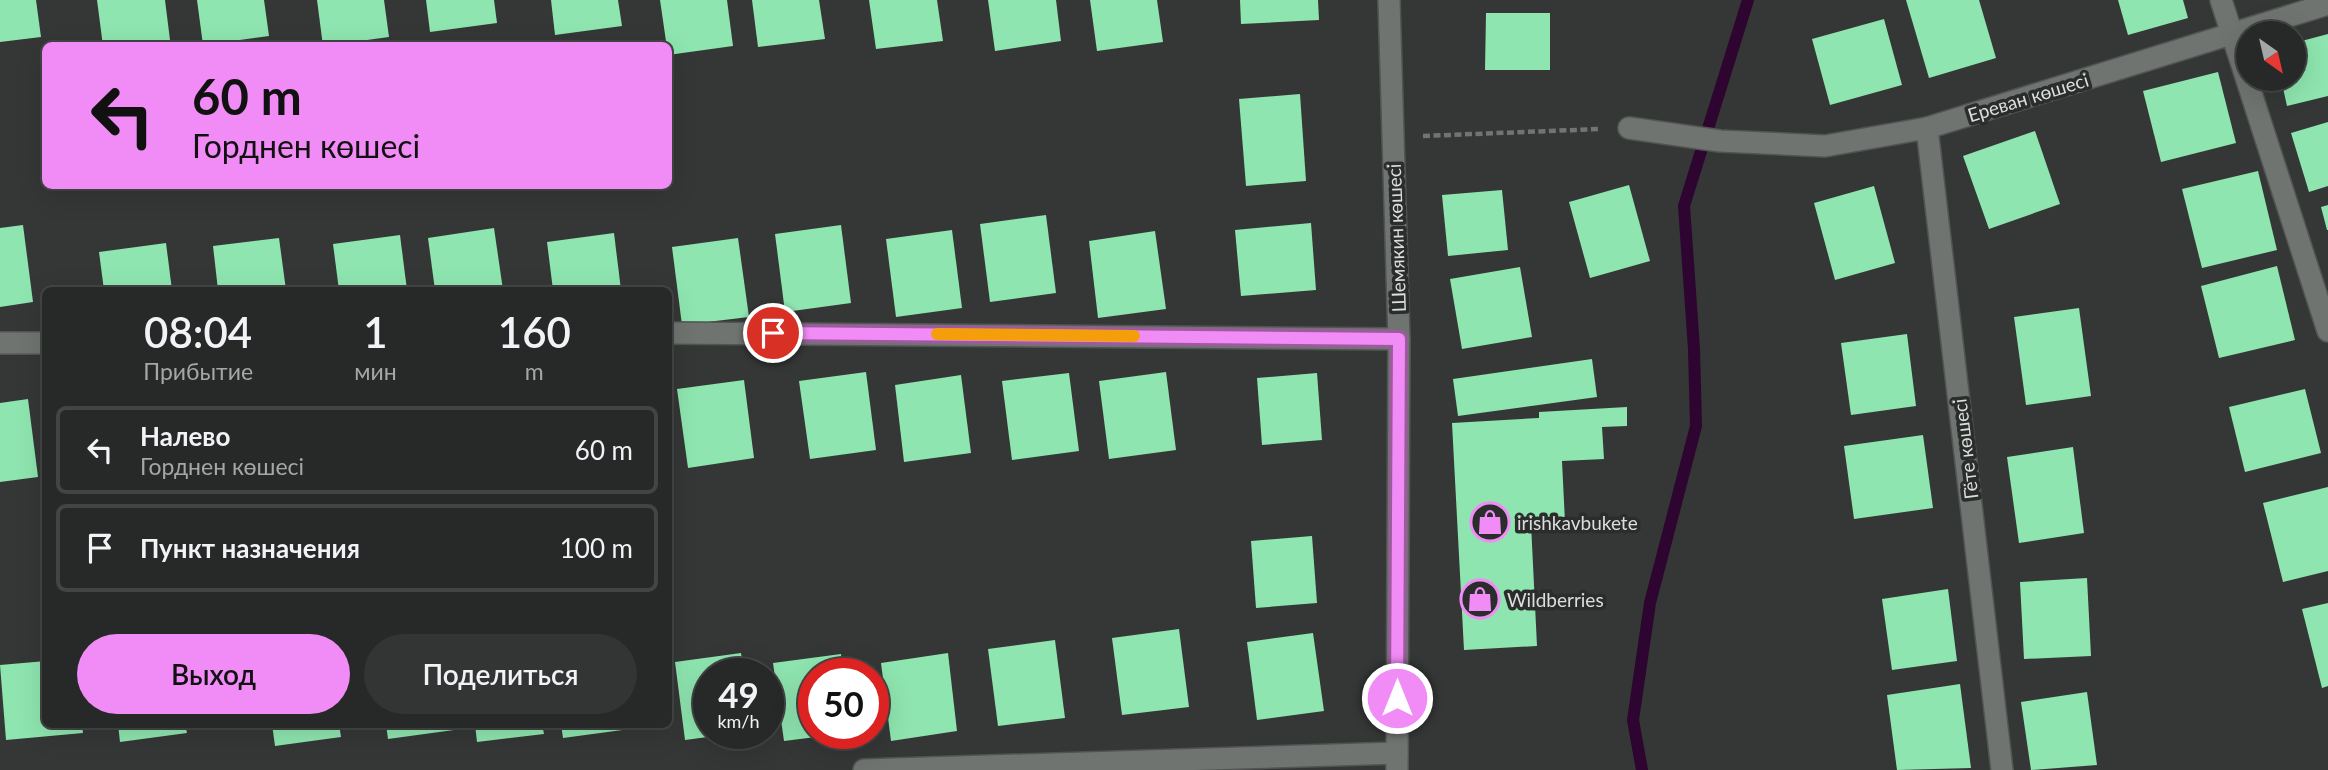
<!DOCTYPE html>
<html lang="ru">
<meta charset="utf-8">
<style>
body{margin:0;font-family:Lato,sans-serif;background:#333534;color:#f1f3f6;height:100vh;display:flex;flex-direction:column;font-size:26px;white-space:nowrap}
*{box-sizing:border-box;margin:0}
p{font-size:23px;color:#a4a6a8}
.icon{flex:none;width:38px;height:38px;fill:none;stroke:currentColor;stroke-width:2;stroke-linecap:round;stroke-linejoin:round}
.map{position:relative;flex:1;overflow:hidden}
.panel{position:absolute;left:42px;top:287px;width:630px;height:441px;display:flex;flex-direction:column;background:#272928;border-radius:10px;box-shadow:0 7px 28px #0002,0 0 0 2px #434545}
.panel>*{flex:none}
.hud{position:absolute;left:42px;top:42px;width:630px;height:147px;border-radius:10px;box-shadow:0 7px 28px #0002,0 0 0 2px #434545;background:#f18bf5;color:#111;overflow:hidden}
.needle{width:46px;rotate:146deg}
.fabs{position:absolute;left:2236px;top:21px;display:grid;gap:14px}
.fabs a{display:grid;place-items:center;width:70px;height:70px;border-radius:50%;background:#272928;box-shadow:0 7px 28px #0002,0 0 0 2px #434545;font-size:35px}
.speed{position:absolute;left:693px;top:658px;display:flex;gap:14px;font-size:35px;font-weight:700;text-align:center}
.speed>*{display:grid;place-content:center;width:91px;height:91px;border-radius:50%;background:#272928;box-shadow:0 7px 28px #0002,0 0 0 2px #434545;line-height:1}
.speed small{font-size:18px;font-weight:400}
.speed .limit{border:10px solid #d22;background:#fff;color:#111}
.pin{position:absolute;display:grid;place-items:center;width:60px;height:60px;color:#fff;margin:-30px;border:4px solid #fff;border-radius:50%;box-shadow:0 2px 7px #0007}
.me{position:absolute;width:77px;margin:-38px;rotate:0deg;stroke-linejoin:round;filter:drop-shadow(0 0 5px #0008)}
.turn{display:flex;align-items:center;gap:24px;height:147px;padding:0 35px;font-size:32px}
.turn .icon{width:91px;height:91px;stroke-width:2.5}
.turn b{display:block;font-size:49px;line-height:60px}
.eta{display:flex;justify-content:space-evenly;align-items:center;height:119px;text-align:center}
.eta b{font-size:42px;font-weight:600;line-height:49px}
.primary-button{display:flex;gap:14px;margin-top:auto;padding:14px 35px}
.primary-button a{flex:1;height:80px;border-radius:42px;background:#f18bf5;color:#111;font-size:28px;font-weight:600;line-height:80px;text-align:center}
.primary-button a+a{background:#333534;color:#f1f3f6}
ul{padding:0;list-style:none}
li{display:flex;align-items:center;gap:21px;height:88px;margin:0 14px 10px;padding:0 21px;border:4px solid #434545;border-radius:10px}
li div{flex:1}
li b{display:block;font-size:26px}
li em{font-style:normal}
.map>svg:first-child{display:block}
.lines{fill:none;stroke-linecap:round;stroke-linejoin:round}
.stream{stroke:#2e0430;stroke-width:12}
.building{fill:#8ee5af}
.street-casing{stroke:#515452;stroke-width:24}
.secondary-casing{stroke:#515452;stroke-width:24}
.path{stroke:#717472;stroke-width:4.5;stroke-dasharray:7 3.5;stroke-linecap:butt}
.street{stroke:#707471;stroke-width:21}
.secondary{stroke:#707471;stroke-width:21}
.route-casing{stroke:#9d5a9f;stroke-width:18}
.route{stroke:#f18bf5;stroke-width:12}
.slow{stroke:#f59e0b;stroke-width:12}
.labels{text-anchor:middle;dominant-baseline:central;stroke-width:7;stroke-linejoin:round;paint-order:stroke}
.street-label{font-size:19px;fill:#dbdedc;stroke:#2a2d2b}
.poi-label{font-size:19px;fill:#dbdedc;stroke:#2a2d2b;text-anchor:start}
</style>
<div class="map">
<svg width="2328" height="770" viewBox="0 0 2328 770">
<rect width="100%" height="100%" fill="#343735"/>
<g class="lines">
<path class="stream" d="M1642 770 1633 720 1650 603 1696 426 1694 349 1684 206 1748 0"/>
</g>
<g class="building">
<path d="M0 0H36L41 37 0 42Z"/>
<path d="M97 0H165L170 40 103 46Z"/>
<path d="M197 0H264L269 36 203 45Z"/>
<path d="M317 0H384L389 37 323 46Z"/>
<path d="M426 0H494L497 23 430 32Z"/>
<path d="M551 0H618L622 26 555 35Z"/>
<path d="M660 0H727L733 46 668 55Z"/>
<path d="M752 0H819L825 39 758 47Z"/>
<path d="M869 0H937L943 41 876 49Z"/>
<path d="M988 0H1056L1061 41 995 51Z"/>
<path d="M1090 0H1157L1163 42 1097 51Z"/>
<path d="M1240 0H1318L1319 20 1241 24Z"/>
<path d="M1906 0H1979L1996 58 1929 78Z"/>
<path d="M2118 0H2183L2188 18 2128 35Z"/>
<path d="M1486 13H1550V70H1485Z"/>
<path d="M1884 19 1902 85 1830 105 1812 39Z"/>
<path d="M2328 34V96L2287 106 2281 79H2294V43Z"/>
<path d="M2218 72 2236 143 2161 162 2143 91Z"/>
<path d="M1300 94 1306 181 1246 186 1239 99Z"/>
<path d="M2328 122V186L2309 192 2291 133Z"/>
<path d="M2035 131 2060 204 1989 229 1963 156Z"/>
<path d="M2258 171 2277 250 2202 268 2182 189Z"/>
<path d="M1629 185 1650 261 1590 278 1569 202Z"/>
<path d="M1874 186 1895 263 1835 280 1814 203Z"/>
<path d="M1502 190 1508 250 1448 256 1442 195Z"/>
<path d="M2328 205V230H2327L2321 207Z"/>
<path d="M1046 215 1056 293 990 302 980 224Z"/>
<path d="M1311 223 1316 290 1241 296 1235 230Z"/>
<path d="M23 225 33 302 0 307V228Z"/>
<path d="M841 225 851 303 785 312 775 234Z"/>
<path d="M494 228 503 290H435L428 238Z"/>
<path d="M952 230 962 308 896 317 886 239Z"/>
<path d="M1155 231 1166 309 1098 318 1089 241Z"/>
<path d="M614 233 621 290H553L547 242Z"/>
<path d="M400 235 407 290H339L333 244Z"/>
<path d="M279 238 286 290H218L213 246Z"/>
<path d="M738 238 749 317 682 325 672 247Z"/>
<path d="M166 243 172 290H104L99 252Z"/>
<path d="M2277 266 2295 340 2219 358 2201 286Z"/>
<path d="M1520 267 1532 337 1462 349 1450 279Z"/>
<path d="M2079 308 2091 396 2026 405 2014 317Z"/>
<path d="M1907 334 1916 406 1851 415 1841 343Z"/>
<path d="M1592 359 1597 397 1458 416 1453 379Z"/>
<path d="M866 372 876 450 810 459 799 381Z"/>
<path d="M1166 372 1176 450 1109 459 1099 381Z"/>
<path d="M1069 373 1079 451 1012 460 1002 381Z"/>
<path d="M1317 373 1322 440 1262 445 1257 378Z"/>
<path d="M961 375 971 453 904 462 895 385Z"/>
<path d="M744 380 754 458 688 468 677 389Z"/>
<path d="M2305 389 2321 453 2245 472 2229 407Z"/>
<path d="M28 399 38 477 0 482V403Z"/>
<path d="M1627 407V426L1602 427 1604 459 1562 461 1565 522 1531 524 1537 646 1464 650 1452 423 1539 418V412Z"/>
<path d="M1923 435 1933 508 1854 519 1844 446Z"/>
<path d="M2073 447 2084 533 2019 543 2007 457Z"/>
<path d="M2328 487V571L2283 582 2263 503Z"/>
<path d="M1312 536 1317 603 1256 608 1251 541Z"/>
<path d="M2087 578 2091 656 2024 659 2020 582Z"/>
<path d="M1948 589 1957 661 1892 670 1882 599Z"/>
<path d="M2328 603V686L2322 688 2302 609Z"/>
<path d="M1179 629 1189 707 1122 715 1112 638Z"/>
<path d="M1313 633 1324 711 1257 720 1247 642Z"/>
<path d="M1055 640 1065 718 998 726 988 649Z"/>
<path d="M741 653 744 674H709V733L723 735 685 740 675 662Z"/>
<path d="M948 653 957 731 891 741 881 663Z"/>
<path d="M841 654 843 674H814V733L832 735 784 741 773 663Z"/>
<path d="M46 661V724H82L83 733 6 740 0 665Z"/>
<path d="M1960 684 1971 768 1897 770 1887 695Z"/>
<path d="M2087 692 2097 765 2031 770 2021 702Z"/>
<path d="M118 724H185L187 733 120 742Z"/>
<path d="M272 724H339L341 737 275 746Z"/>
<path d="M386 724H454V730L388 739Z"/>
<path d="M475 724H542L544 734 477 742Z"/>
<path d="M561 724H629L630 729 563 738Z"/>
</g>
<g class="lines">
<g class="street-casing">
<g id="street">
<path d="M2221 0 2328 331"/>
<path d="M1629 128 1720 141 1825 146 1927 128 2328 4"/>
<path d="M1927 128 2002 770"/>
<path d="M668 333 1399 339"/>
<path d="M0 343H46"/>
<path d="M864 770 1397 753"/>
</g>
</g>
<g class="secondary-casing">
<path id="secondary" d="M1389 0 1399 339 1397 770"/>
</g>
<path class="path" d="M1423 136 1600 129"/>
<use href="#street" class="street"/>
<use href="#secondary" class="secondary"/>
</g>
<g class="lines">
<g class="route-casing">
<path id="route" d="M773 333 1399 339 1397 698"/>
</g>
<use href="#route" class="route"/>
<path class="slow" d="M937 334 1134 336"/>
</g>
<defs>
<g id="shop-ring" transform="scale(2.0125)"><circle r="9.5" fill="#2a2d2b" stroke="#f18bf5" stroke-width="1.5"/><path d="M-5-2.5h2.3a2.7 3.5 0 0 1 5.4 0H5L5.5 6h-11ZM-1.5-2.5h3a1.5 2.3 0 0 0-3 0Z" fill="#f18bf5"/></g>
</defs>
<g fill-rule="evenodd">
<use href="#shop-ring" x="1490" y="522"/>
<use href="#shop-ring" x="1480" y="599"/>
</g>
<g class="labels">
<g class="street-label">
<text transform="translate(2028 97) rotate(-17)">Ереван көшесі</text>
<text transform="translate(1396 238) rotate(-92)">Шемякин көшесі</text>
<text transform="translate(1965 449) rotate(-97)">Гёте көшесі</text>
</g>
<g class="poi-label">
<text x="1517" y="522">irishkavbukete</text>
<text x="1507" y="599">Wildberries</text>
</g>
</g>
</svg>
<div class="fabs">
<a><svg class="needle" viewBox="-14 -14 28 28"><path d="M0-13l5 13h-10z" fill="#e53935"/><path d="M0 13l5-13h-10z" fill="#a4a6a8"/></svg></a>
</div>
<div class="speed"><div>49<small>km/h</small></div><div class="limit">50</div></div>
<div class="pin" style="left:773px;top:333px;background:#d93025"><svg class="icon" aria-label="arrive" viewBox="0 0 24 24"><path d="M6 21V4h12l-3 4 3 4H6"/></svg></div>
<svg class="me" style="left:1397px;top:698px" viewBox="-20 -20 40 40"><circle r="17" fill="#f18bf5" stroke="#fff" stroke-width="3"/><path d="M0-11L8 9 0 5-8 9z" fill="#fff"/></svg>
<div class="hud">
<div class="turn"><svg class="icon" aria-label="left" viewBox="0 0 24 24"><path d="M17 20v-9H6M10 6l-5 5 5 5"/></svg><div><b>60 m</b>Горднен көшесі</div></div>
</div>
<section class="panel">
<div class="eta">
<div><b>08:04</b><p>Прибытие</p></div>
<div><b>1</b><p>мин</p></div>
<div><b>160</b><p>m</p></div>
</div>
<ul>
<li><svg class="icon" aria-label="left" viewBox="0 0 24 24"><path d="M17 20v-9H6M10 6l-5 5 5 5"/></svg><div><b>Налево</b><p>Горднен көшесі</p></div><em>60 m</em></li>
<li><svg class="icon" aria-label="arrive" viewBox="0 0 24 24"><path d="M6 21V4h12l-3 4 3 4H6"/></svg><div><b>Пункт назначения</b></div><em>100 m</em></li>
</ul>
<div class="primary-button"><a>Выход</a><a>Поделиться</a></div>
</section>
</div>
